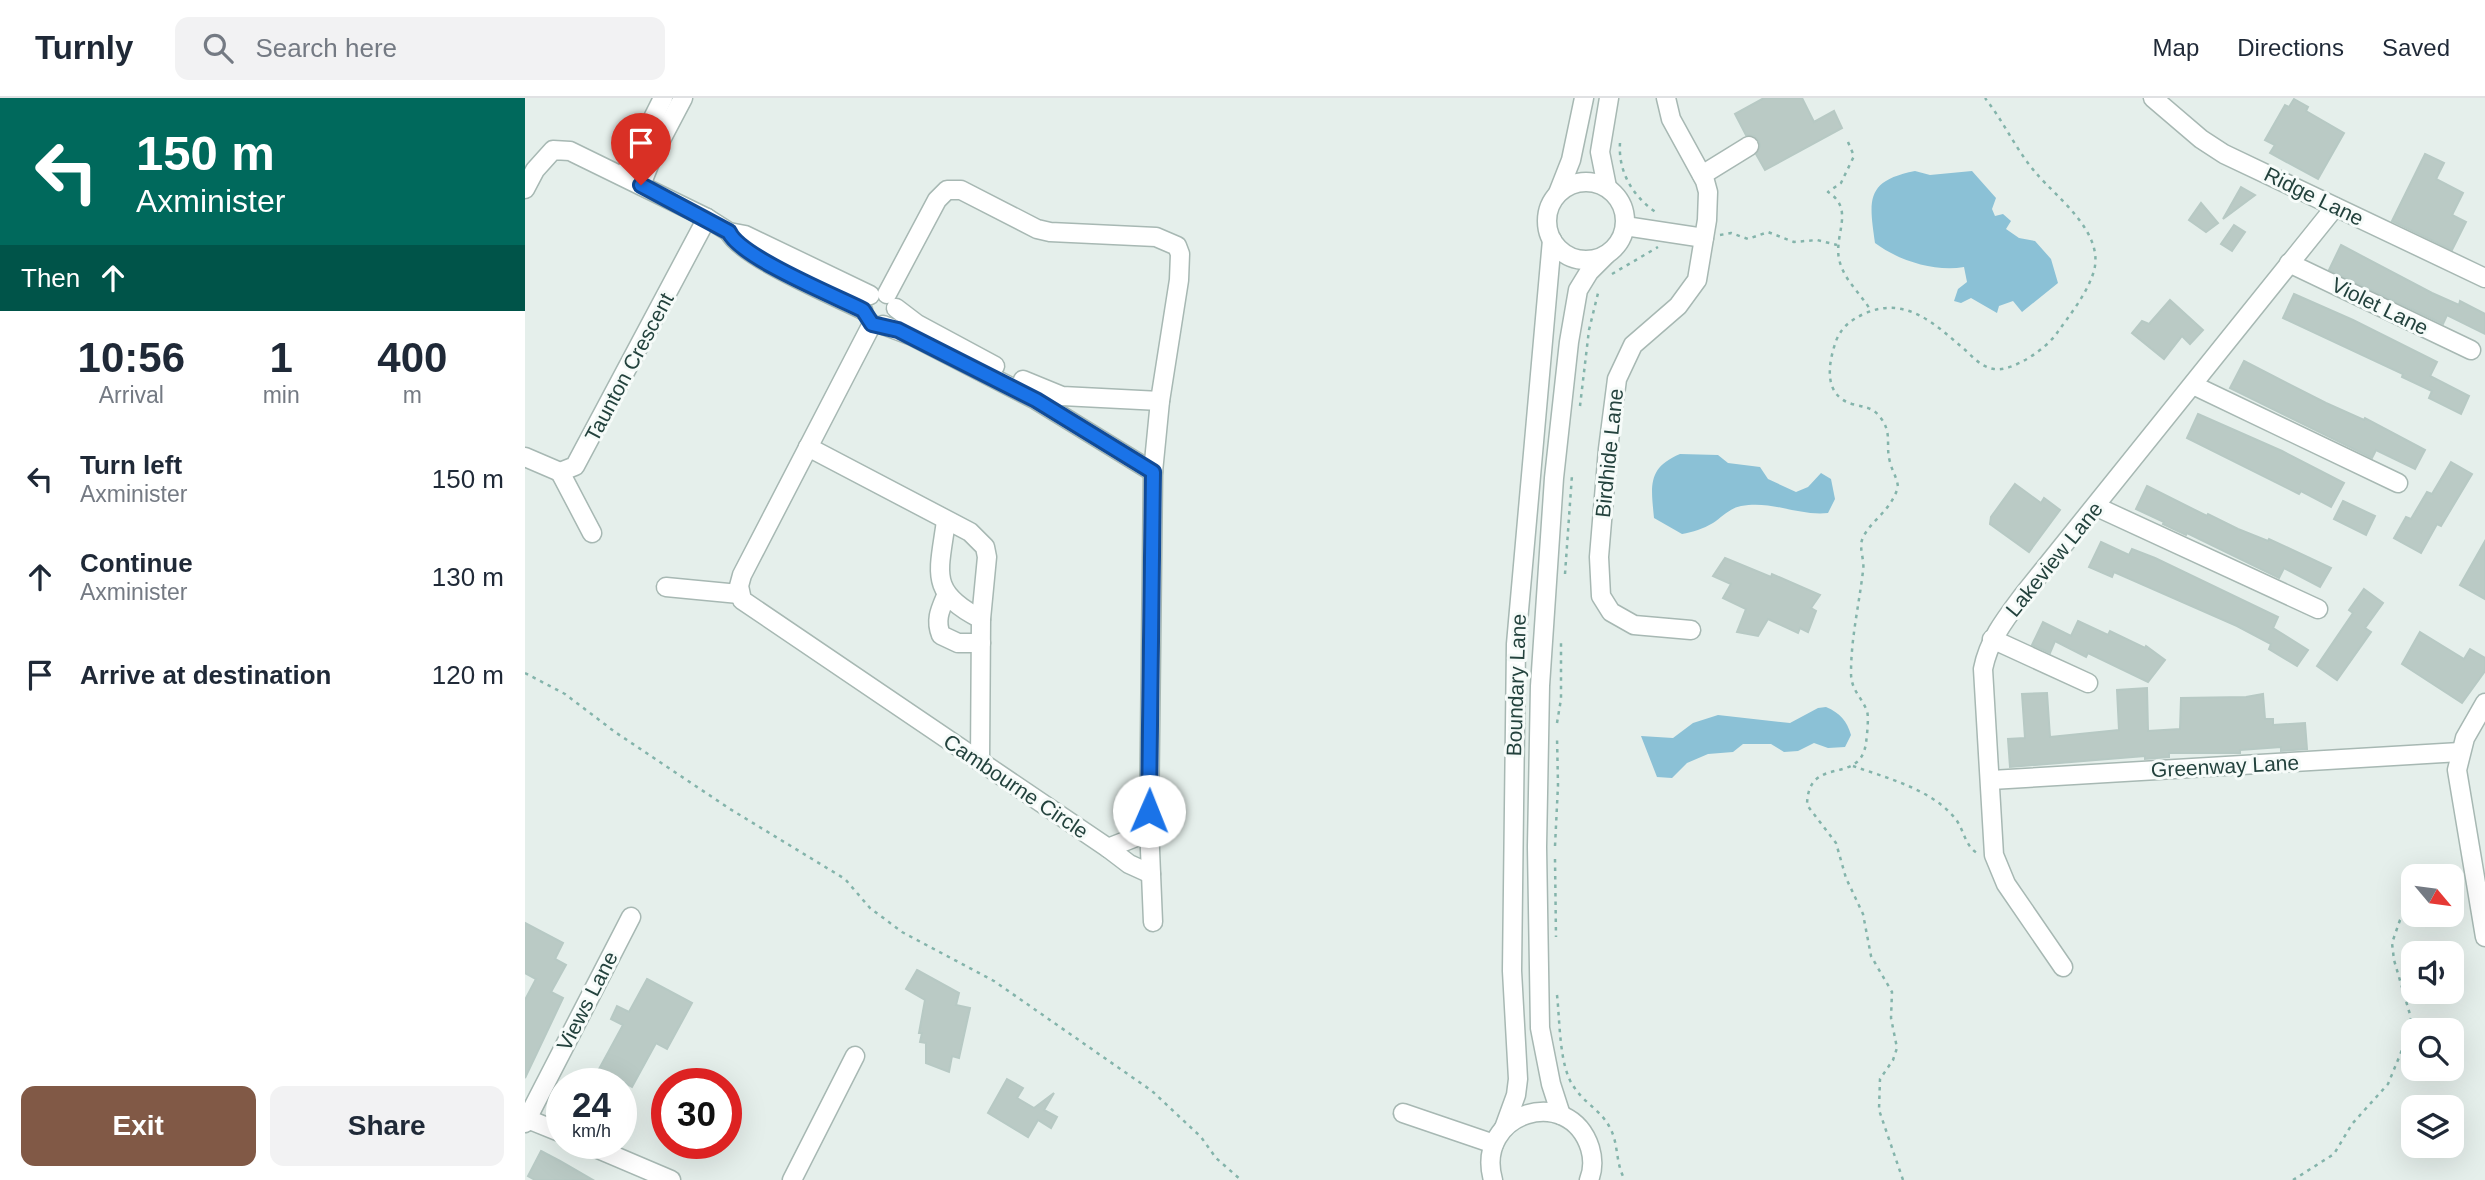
<!DOCTYPE html>
<style>
body{margin:0;font-family:Helvetica,sans-serif;background:#f2f2f3;color:#1f2937;height:100vh;display:flex;flex-direction:column;font-size:26px;white-space:nowrap}
*{box-sizing:border-box;margin:0}
p{font-size:23px;color:#747a83}
.icon{flex:none;width:38px;height:38px;fill:none;stroke:currentColor;stroke-width:2;stroke-linecap:round;stroke-linejoin:round}
.map{position:relative;flex:1;overflow:hidden}
.details{display:flex;flex-direction:column;background:#fff;width:525px}
.details>*{flex:none}
.top-card{background:#00695c;color:#fff;overflow:hidden}
.needle{width:46px;rotate:119deg}
.controls{position:absolute;left:1876px;top:766px;display:grid;gap:14px}
.controls a{display:grid;place-items:center;width:63px;height:63px;border-radius:14px;background:#fff;box-shadow:0 7px 28px #0002;font-size:35px}
.speed{position:absolute;left:21px;top:970px;display:flex;gap:14px;font-size:35px;font-weight:700;text-align:center}
.speed>*{display:grid;place-content:center;width:91px;height:91px;border-radius:50%;background:#fff;box-shadow:0 7px 28px #0002;line-height:1}
.speed small{font-size:18px;font-weight:400}
.speed .limit{border:10px solid #d22;background:#fff;color:#111}
.pin{position:absolute;display:grid;place-items:center;width:60px;height:60px;color:#fff;margin:-72px -30px;border-radius:50% 50% 50% 0;rotate:-45deg;box-shadow:0 0 7px #0007}
.pin .icon{rotate:45deg}
.me{position:absolute;width:77px;margin:-38px;rotate:1deg;stroke-linejoin:round;filter:drop-shadow(0 0 5px #0008)}
.turn{display:flex;align-items:center;gap:24px;height:147px;padding:0 21px;font-size:32px}
.turn .icon{width:91px;height:91px;stroke-width:2.5}
.turn b{display:block;font-size:49px;line-height:60px}
.then{display:flex;align-items:center;height:66px;padding:0 21px;background:#0003;gap:14px;font-size:26px}
.eta{display:flex;justify-content:space-evenly;align-items:center;height:119px;text-align:center}
.eta b{font-size:42px;font-weight:600;line-height:49px}
.button{display:flex;gap:14px;margin-top:auto;padding:14px 21px}
.button a{flex:1;height:80px;border-radius:14px;background:#815946;color:#fff;font-size:28px;font-weight:600;line-height:80px;text-align:center}
.button a+a{background:#f2f2f3;color:#1f2937}
ul{padding:0;list-style:none}
li{display:flex;align-items:center;gap:21px;height:98px;padding:0 21px}
li div{flex:1}
li b{display:block;font-size:26px}
li em{font-style:normal}
header{display:flex;align-items:center;gap:42px;box-sizing:border-box;height:98px;padding:0 35px;background:#fff;border-bottom:2px solid #e0e1e3}
header strong{font-size:33px}
nav{display:flex;gap:38px;margin-inline-start:auto;font-size:24px}
.search{width:490px;height:63px;background:#f2f2f3;display:flex;align-items:center;gap:18px;box-sizing:border-box;padding:0 24px;border-radius:14px;color:#747a83;font-size:26px}
main{display:flex;flex:1;min-height:0}
.map>svg:first-child{display:block}
.water{fill:#8bc1d6}
.building{fill:#bacac5;stroke:#b7c9c4;stroke-width:2}
.lines{fill:none;stroke-linecap:round;stroke-linejoin:round}
.minor-casing{stroke:#a7b8b3;stroke-width:21}
.path{stroke:#84b4ab;stroke-width:2.5;stroke-dasharray:3.5 5;stroke-linecap:butt}
.minor{stroke:#fff;stroke-width:18}
.route-casing{stroke:#114b97;stroke-width:18}
.route{stroke:#1a73e8;stroke-width:12}
.labels{text-anchor:middle;dominant-baseline:central;stroke-width:6;stroke-linejoin:round;paint-order:stroke}
.street-label{font-size:21px;fill:#23423d;stroke:#f6fbf9}
</style>
<header>
<strong>Turnly</strong>
<div class="search"><svg class="icon" aria-label="search" viewBox="0 0 24 24"><circle cx="10" cy="10" r="6"/><path d="M15 15l6 6"/></svg>Search here</div>
<nav><a>Map</a><a>Directions</a><a>Saved</a></nav>
</header>
<main>
<section class="details">
<div class="top-card">
<div class="turn"><svg class="icon" aria-label="left" viewBox="0 0 24 24"><path d="M17 20v-9H6M10 6l-5 5 5 5"/></svg><div><b>150 m</b>Axminister</div></div>
<div class="then">Then<svg class="icon" aria-label="ahead" viewBox="0 0 24 24"><path d="M12 20V5M6 11l6-6 6 6"/></svg></div>
</div>
<div class="eta">
<div><b>10:56</b><p>Arrival</p></div>
<div><b>1</b><p>min</p></div>
<div><b>400</b><p>m</p></div>
</div>
<ul>
<li><svg class="icon" aria-label="left" viewBox="0 0 24 24"><path d="M17 20v-9H6M10 6l-5 5 5 5"/></svg><div><b>Turn left</b><p>Axminister</p></div><em>150 m</em></li>
<li><svg class="icon" aria-label="ahead" viewBox="0 0 24 24"><path d="M12 20V5M6 11l6-6 6 6"/></svg><div><b>Continue</b><p>Axminister</p></div><em>130 m</em></li>
<li><svg class="icon" aria-label="arrive" viewBox="0 0 24 24"><path d="M6 21V4h12l-3 4 3 4H6"/></svg><div><b>Arrive at destination</b></div><em>120 m</em></li>
</ul>
<div class="button"><a>Exit</a><a>Share</a></div>
</section>
<div class="map">
<svg width="1960" height="1082" viewBox="0 0 1960 1082">
<rect width="100%" height="100%" fill="#e5efeb"/>
<g class="water">
<path d="M1390 73 1405 77 1447 73 1471 100 1467 111 1470 118 1478 116 1486 123 1481 131 1494 140 1510 143 1526 161 1533 185 1497 214 1488 203 1474 208 1472 215 1446 200 1436 205 1429 203 1433 191 1442 184 1439 169C1410 174 1374 163 1350 145 1344 102 1340 83 1390 73Z"/>
<path d="M1155 356 1193 357 1203 365 1235 369 1243 381 1271 394 1283 389 1296 375 1306 381 1310 401 1303 415C1272 418 1247 402 1216 408 1205 410 1197 419 1188 425 1178 431 1168 434 1157 436L1129 420C1126 388 1122 370 1155 356Z"/>
<path d="M1301 609C1315 615 1322 623 1326 637L1320 649 1303 650 1289 645 1273 653 1259 654 1246 646H1218L1208 654 1183 656 1162 665 1147 680 1132 679 1116 638 1148 640 1168 625 1193 617 1265 625 1293 610Z"/>
</g>
<g class="building">
<path d="M1239 0H1277L1289 24 1309 13 1317 30 1240 72 1231 56 1235 48 1234 43 1229 38 1221 37 1210 16Z"/>
<path d="M1769 1 1783 9 1781 13 1819 35 1793 81 1745 55 1750 47 1740 42 1760 7 1764 9Z"/>
<path d="M1900 56 1919 65 1911 81 1938 95 1927 117 1941 124 1927 152 1867 123Z"/>
<path d="M1716 89 1730 97 1698 121Z"/>
<path d="M1676 105 1693 125 1681 134 1664 122Z"/>
<path d="M1709 127 1720 134 1707 153 1696 146Z"/>
<path d="M1816 147 1907 195 1934 207 1935 203 1960 216V236L1922 217 1918 226 1804 172Z"/>
<path d="M1769 196 1828 222 1912 264 1905 278 1944 298 1936 316 1904 300 1907 293 1877 279 1878 276 1758 220Z"/>
<path d="M1645 202 1678 232 1665 246 1657 238 1639 261 1607 235 1617 223 1624 226Z"/>
<path d="M1719 263 1801 305 1839 322 1840 320 1900 352 1890 371 1851 352 1847 360 1705 290Z"/>
<path d="M1673 316 1757 353 1819 385 1806 409 1776 393 1774 396 1662 340Z"/>
<path d="M1926 364 1947 376 1916 428 1912 426 1896 455 1869 440 1881 419 1886 421 1902 394 1907 396Z"/>
<path d="M1490 386 1516 405 1519 400 1535 412 1504 454 1465 426 1466 419Z"/>
<path d="M1622 388 1682 418 1683 416 1713 431 1743 443 1744 441 1806 470 1795 489 1759 470 1754 480 1662 435 1661 437 1638 426 1639 424 1611 411Z"/>
<path d="M1818 403 1850 418 1841 437 1809 421Z"/>
<path d="M1960 443V501L1935 487Z"/>
<path d="M1576 444 1604 457 1607 451 1630 460 1753 519 1748 530 1783 552 1772 568 1744 551 1746 546 1712 528 1589 474 1587 479 1564 469Z"/>
<path d="M1200 460 1246 479 1247 476 1295 497 1286 510 1291 513 1283 534 1275 530 1273 535 1243 521 1233 538 1212 534 1221 511 1198 500 1206 486 1188 478Z"/>
<path d="M1839 491 1858 505 1840 530 1846 534 1812 582 1792 568 1828 515 1824 512Z"/>
<path d="M1553 523 1583 537 1585 533 1620 550 1621 548 1640 562 1623 584 1563 555 1561 559 1530 543 1525 555 1507 547 1518 524 1546 538Z"/>
<path d="M1895 534 1939 561 1945 551 1960 560V573L1937 605 1877 566Z"/>
<path d="M1622 590 1623 633 1655 631 1656 600 1721 599 1738 596 1740 621H1748V627L1780 625 1782 651 1756 653V649L1715 652V655H1644V659L1620 661V658L1485 669 1483 641 1500 640 1497 596 1522 595 1525 639 1594 632 1592 592Z"/>
<path d="M0 825 38 845 30 861 41 867 26 894 38 900 0 980V902L11 881 0 875Z"/>
<path d="M392 872 434 895 431 907 445 910 434 960 427 958 424 974 401 965V945L395 944 397 935H394L400 902 381 891Z"/>
<path d="M122 881 167 905 142 951 131 945 107 989 74 971 98 927 86 921 92 908 104 914Z"/>
<path d="M482 981 498 990 492 1000 509 1010 529 995 519 1012 532 1019 526 1030 513 1022 503 1039 463 1015Z"/>
<path d="M16 1053 35 1063 68 1082H10L3 1078Z"/>
</g>
<g class="lines">
<g class="minor-casing">
<g id="minor">
<path d="M1141 0 1146 21 1180 83 1183 94 1182 122 1172 182 1153 208 1108 247 1092 281 1083 351 1074 459 1076 498 1086 514 1109 527 1166 532"/>
<path d="M1628 0 1676 41 1699 56 1960 180"/>
<path d="M1177 77 1224 48"/>
<path d="M99 78 138 0"/>
<circle cx="1061" cy="123" r="39"/>
<path d="M116 87 128 57 158 0"/>
<path d="M1082 89 1075 54 1084 0"/>
<path d="M0 91 10 72 28 52 45 53 182 120 204 134 220 137 345 197"/>
<path d="M1033 95 1046 62 1059 0"/>
<path d="M1100 128 1179 140"/>
<path d="M204 134C215 158 310 198 338 212"/>
<path d="M1764 165 1946 252"/>
<path d="M371 210 392 226 470 268"/>
<path d="M347 226 217 477 214 488 217 502 583 750 611 739 624 728 628 374 635 303 654 182 655 156 652 148 631 139 525 134 512 131 436 92H422L412 102 362 196"/>
<path d="M358 227 387 238 511 302 628 374"/>
<path d="M498 282 537 298 635 303"/>
<path d="M1668 287 1873 385"/>
<path d="M283 349 445 434 460 449 462 459 456 521 455 664"/>
<path d="M0 359 35 374 50 368 182 120"/>
<path d="M35 374 67 435"/>
<path d="M1572 409 1793 511"/>
<path d="M421 423C414 475 403 494 456 521"/>
<path d="M141 489 214 496"/>
<path d="M421 498C415 512 410 522 416 537L433 545H456"/>
<path d="M1467 541 1563 585"/>
<path d="M1960 605 1940 640 1932 672 1960 839"/>
<path d="M1466 682 1935 654"/>
<path d="M624 728 628 824"/>
<path d="M583 750 604 766 626 776"/>
<path d="M1538 869 1481 786 1469 757 1458 571C1464 541 1481 520 1499 496L1810 109"/>
<path d="M878 1015 969 1046"/>
<path d="M1036 1017 1026 986 1015 930 1012 749 1015 588 1029 380 1044 244 1053 192 1064 174 1081 157"/>
<path d="M0 1020 37 1035"/>
<path d="M0 1025 106 819"/>
<path d="M979 1030 991 997 993 981 987 873 991 546 1027 142"/>
<path d="M59 1045 146 1082"/>
<path d="M267 1082 330 958"/>
<path d="M968 1082C949 1015 1044 985 1065 1050 1068 1060 1068 1072 1064 1082"/>
</g>
</g>
<g class="path">
<path d="M1323 44 1329 58 1316 85 1303 94C1330 111 1309 136 1314 161 1319 183 1335 194 1346 213"/>
<path d="M1095 45C1093 74 1108 99 1132 115"/>
<path d="M1195 137 1206 135 1223 141 1243 134 1269 144 1292 142 1312 147"/>
<path d="M1087 176 1133 149"/>
<path d="M1055 308 1064 232 1074 191"/>
<path d="M1040 476 1047 377"/>
<path d="M0 575 40 596 90 634 205 711 320 781 345 810 377 834 469 883 627 993 676 1039 691 1060 716 1082"/>
<path d="M1032 625 1036 601V545"/>
<path d="M1328 668C1362 680 1405 691 1429 719 1439 730 1439 747 1452 755"/>
<path d="M1030 748 1033 687 1032 639"/>
<path d="M1030 761 1031 839"/>
<path d="M1927 794 1936 793"/>
<path d="M1032 897C1035 923 1034 969 1049 989 1059 1005 1077 1013 1085 1030 1094 1046 1090 1065 1100 1082"/>
<path d="M1378 1082 1354 1012 1355 981 1368 962 1372 950 1366 920 1367 894 1346 858 1338 816 1321 780 1311 745 1282 707C1283 655 1335 689 1341 645 1342 637 1344 620 1342 613 1336 598 1326 592 1326 575 1326 540 1334 507 1338 473 1340 463 1334 451 1337 442 1344 423 1365 415 1373 389 1372 379 1367 373 1365 364 1360 347 1368 335 1355 319 1348 309 1338 309 1327 306 1298 297 1303 266 1311 243 1317 228 1327 221 1341 215 1381 198 1410 226 1439 251 1448 259 1456 269 1469 271 1488 274 1522 250 1532 235 1544 218 1561 197 1568 176 1582 136 1533 101 1511 75 1491 52 1479 24 1460 0"/>
<path d="M1768 1082 1809 1056 1827 1026 1863 986 1882 940 1886 920 1869 862 1867 845 1875 822 1888 808"/>
</g>
<use href="#minor" class="minor"/>
</g>
<g class="lines">
<g class="route-casing">
<path id="route" d="M116 87 204 134C215 159 310 198 338 212L347 226 373 232 511 302 628 374 624 713"/>
</g>
<use href="#route" class="route"/>
</g>
<g class="labels">
<g class="street-label">
<text transform="translate(1789 98) rotate(26)">Ridge Lane</text>
<text transform="translate(1855 208) rotate(26)">Violet Lane</text>
<text transform="translate(104 269) rotate(-62)">Taunton Crescent</text>
<text transform="translate(1084 355) rotate(-84)">Birdhide Lane</text>
<text transform="translate(1529 461) rotate(-51)">Lakeview Lane</text>
<text transform="translate(991 587) rotate(-88)">Boundary Lane</text>
<text transform="translate(1700 668) rotate(-3)">Greenway Lane</text>
<text transform="translate(491 688) rotate(34)">Cambourne Circle</text>
<text transform="translate(62 903) rotate(-63)">Views Lane</text>
</g>
</g>
</svg>
<div class="controls">
<a><svg class="needle" viewBox="-14 -14 28 28"><path d="M0-13l5 13h-10z" fill="#e53935"/><path d="M0 13l5-13h-10z" fill="#747a83"/></svg></a>
<a><svg class="icon" aria-label="sound" viewBox="0 0 24 24"><path d="M4 9h4l5-4v14l-5-4H4zM17 9q2 3 0 6"/></svg></a>
<a><svg class="icon" aria-label="search" viewBox="0 0 24 24"><circle cx="10" cy="10" r="6"/><path d="M15 15l6 6"/></svg></a>
<a><svg class="icon" aria-label="layers" viewBox="0 0 24 24"><path d="M12 4l9 5-9 5-9-5zM3 14l9 5 9-5"/></svg></a>
</div>
<div class="speed"><div>24<small>km/h</small></div><div class="limit">30</div></div>
<div class="pin" style="left:116px;top:87px;background:#d93025"><svg class="icon" aria-label="arrive" viewBox="0 0 24 24"><path d="M6 21V4h12l-3 4 3 4H6"/></svg></div>
<svg class="me" style="left:624px;top:713px" viewBox="-20 -20 40 40"><circle r="19" fill="#fff"/><path d="M0-13L10 11 0 6-10 11z" fill="#1a73e8"/></svg>
</div>
</main>
